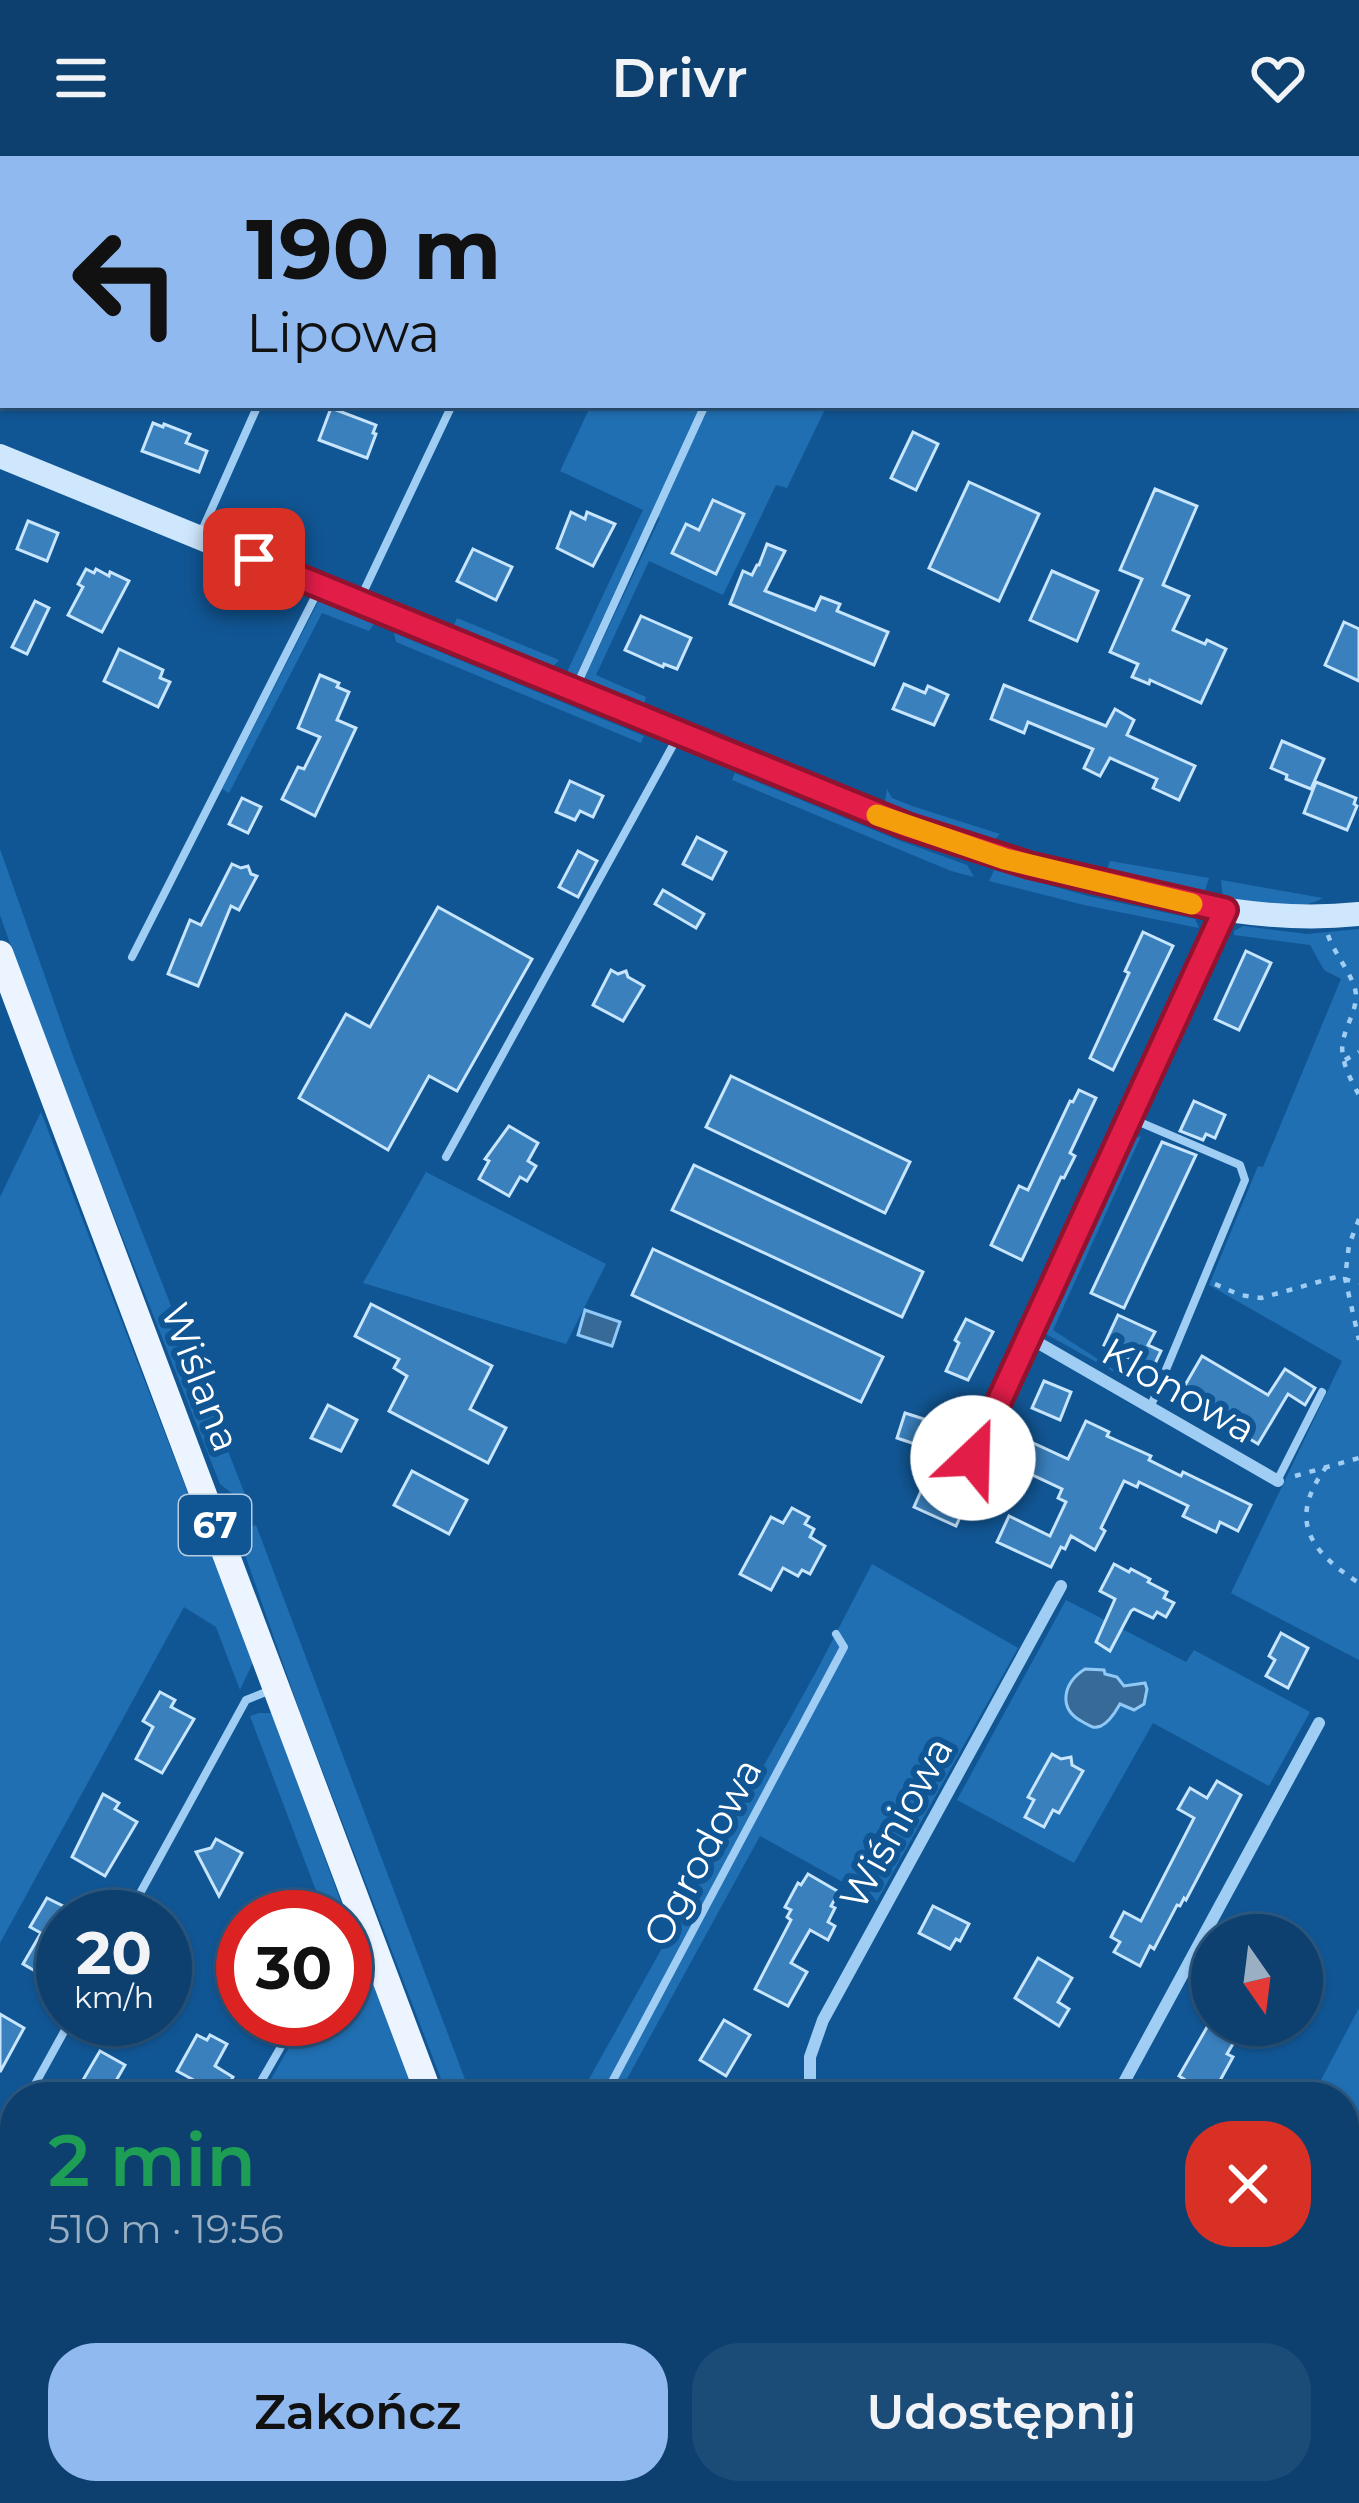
<!DOCTYPE html>
<html lang="pl">
<meta charset="utf-8">
<style>
body{margin:0;font-family:Montserrat,sans-serif;background:#1b4b77;color:#f1f3f6;height:100vh;display:flex;flex-direction:column;font-size:45px;white-space:nowrap}
*{box-sizing:border-box;margin:0}
p{font-size:39px;color:#9aafc3}
.icon{flex:none;width:66px;height:66px;fill:none;stroke:currentColor;stroke-width:2;stroke-linecap:round;stroke-linejoin:round}
.map{position:relative;flex:1;overflow:hidden}
.sheet{position:absolute;left:0px;top:1926px;width:1359px;height:423px;display:flex;flex-direction:column;background:#0d406f;border-radius:48px 48px 0 0;box-shadow:0 3px 9px #0004,0 0 0 3px #2d5982}
.sheet>*{flex:none}
.guide{position:absolute;left:0px;top:0px;width:1359px;height:252px;box-shadow:0 3px 9px #0004,0 0 0 3px #2d5982;background:#90b9f0;color:#111;overflow:hidden}
.needle{width:78px;rotate:166deg}
.fabs{position:absolute;left:1191px;top:1758px;display:grid;gap:24px}
.fabs a{display:grid;place-items:center;width:132px;height:132px;border-radius:50%;background:#0d406f;box-shadow:0 3px 9px #0004,0 0 0 3px #2d5982;font-size:60px}
.speed{position:absolute;left:36px;top:1734px;display:flex;gap:24px;font-size:60px;font-weight:700;text-align:center}
.speed>*{display:grid;place-content:center;width:156px;height:156px;border-radius:50%;background:#0d406f;box-shadow:0 3px 9px #0004,0 0 0 3px #2d5982;line-height:1}
.speed small{font-size:30px;font-weight:400}
.speed .limit{border:18px solid #d22;background:#fff;color:#111}
.pin{position:absolute;display:grid;place-items:center;width:102px;height:102px;color:#fff;margin:-51px;border-radius:24px;box-shadow:0 6px 18px #0006}
.me{position:absolute;width:132px;margin:-66px;rotate:24deg;stroke-linejoin:round;filter:drop-shadow(0 0 9px #0008)}
.turn{display:flex;align-items:center;gap:42px;height:252px;padding:0 48px;font-size:54px}
.turn .icon{width:156px;height:156px;stroke-width:2.5}
.turn b{display:block;font-size:84px;line-height:102px}
.round{display:grid;place-items:center;flex:none;width:126px;height:126px;border-radius:48px;background:#1b4b77}
.overview{display:flex;align-items:center;justify-content:space-between;height:204px;padding:0 48px}
h1{font-size:72px;font-weight:600;line-height:90px;color:#1e9e55}
.primary-button{display:flex;gap:24px;margin-top:auto;padding:24px 48px}
.primary-button a{flex:1;height:138px;border-radius:48px;background:#90b9f0;color:#111;font-size:48px;font-weight:600;line-height:138px;text-align:center}
.primary-button a+a{background:#1b4b77;color:#f1f3f6}
header{display:flex;justify-content:space-between;align-items:center;height:156px;padding:0 48px;background:#0d406f;font-size:54px;font-weight:600}
.map>svg:first-child{display:block}
.green{fill:#206fb2}
.water{fill:#376a97;stroke:#91c9f6;stroke-width:3}
.building{fill:#3a80bd;stroke:#c7e5fd;stroke-width:3}
.lines{fill:none;stroke-linecap:round;stroke-linejoin:round}
.path{stroke:#a0cdf3;stroke-width:4.5;stroke-dasharray:6 9;stroke-linecap:butt}
.lane{stroke:#a0cdf3;stroke-width:8}
.street{stroke:#a0cdf3;stroke-width:12}
.secondary{stroke:#cfe7fd;stroke-width:24}
.primary{stroke:#ecf5ff;stroke-width:27}
.route-casing{stroke:#92132f;stroke-width:30}
.route{stroke:#e11d48;stroke-width:21}
.slow{stroke:#f59e0b;stroke-width:21}
.labels{text-anchor:middle;dominant-baseline:central;stroke-width:12;stroke-linejoin:round;paint-order:stroke}
.shield{fill:#115694;stroke:#b8ccdf;stroke-width:3}
.shield-label{font-size:36px;font-weight:bold;fill:#fff}
.street-label{font-size:39px;fill:#fff;stroke:#115694}
</style>
<header><svg class="icon" aria-label="menu" viewBox="0 0 24 24"><path d="M4 6h16M4 12h16M4 18h16"/></svg>Drivr<svg class="icon" aria-label="heart" viewBox="0 0 24 24"><path d="M12 20l-8-8c-3-5 5-10 8-4 3-6 11-1 8 4z"/></svg></header>
<div class="map">
<svg width="1359" height="2347" viewBox="0 0 1359 2347">
<rect width="100%" height="100%" fill="#115694"/>
<g class="green">
<path d="M591 249H827L787 332 776 329 723 439 649 405 596 519 646 541 643 551 591 532 585 521 660 362 651 358 576 520 567 516 643 354 560 315Z"/>
<path d="M319 444 374 468 369 475 322 457 229 637 222 633Z"/>
<path d="M457 462 559 504 553 511 546 513 452 474Z"/>
<path d="M394 477 644 580 641 587 396 486Z"/>
<path d="M735 617 898 684 967 709 974 721 951 715 732 624Z"/>
<path d="M887 633 892 642 912 650 1000 678 990 689 884 652Z"/>
<path d="M0 693 73 900 246 1341 234 1339 220 1328 41 875 0 759Z"/>
<path d="M1110 705 1209 722 1204 738 1105 719Z"/>
<path d="M994 714 1088 740 1195 763 1199 772 1084 749 989 725Z"/>
<path d="M1221 724 1323 742C1294 758 1254 748 1223 742Z"/>
<path d="M1243 770 1307 778 1359 773V1504L1231 1437 1342 1205 1209 1129 1258 1010 1263 1011 1341 823 1324 814 1310 789 1234 779V775Z"/>
<path d="M41 956 253 1506 240 1534 216 1471 184 1451 0 1787V1041Z"/>
<path d="M1141 980 1053 1174 1116 1215V1217L1046 1178 1044 1172 1133 983Z"/>
<path d="M426 1016 606 1108 566 1188 363 1127Z"/>
<path d="M256 1369 469 1934 448 1941 300 1556 237 1376Z"/>
<path d="M872 1408 1018 1492 877 1745 760 1680 617 1941H579L816 1516Z"/>
<path d="M1066 1444 1186 1506 1194 1494 1310 1556 1269 1630 1153 1567 1074 1707 957 1644Z"/>
<path d="M259 1557H272L343 1752 340 1761H326L250 1560Z"/>
<path d="M356 1801 366 1803 417 1941H261L305 1863H345V1804Z"/>
<path d="M1359 1852V2122L1344 2153V1941H1312Z"/>
<path d="M0 2052 15 2060V2194L0 2186Z"/>
<path d="M1344 2200 1359 2207V2347H1260L1267 2334H1344Z"/>
<path d="M361 2334H501L486 2347H354Z"/>
<path d="M592 2334H659L677 2343 667 2347H597Z"/>
<path d="M1092 2334H1256L1250 2347H1085Z"/>
</g>
<g class="water">
<path d="M585 1154 620 1166 612 1190 578 1179Z"/>
<path d="M1085 1513 1104 1514 1105 1518 1117 1521 1124 1530 1145 1527 1147 1533 1144 1548 1134 1554 1120 1548C1116 1555 1110 1566 1101 1570 1093 1573 1090 1570 1083 1566 1057 1553 1063 1527 1085 1513Z"/>
</g>
<g class="building">
<path d="M331 252 376 269 373 277 376 278 367 302 319 284Z"/>
<path d="M153 267 163 271 164 268 190 278 186 287 207 295 199 316 142 295Z"/>
<path d="M913 276 938 288 916 334 891 322Z"/>
<path d="M969 326 1039 358 999 445 929 412Z"/>
<path d="M1155 333 1197 350 1163 429 1189 440 1173 474 1205 488 1207 484 1226 493 1201 547 1150 524 1149 528 1132 521 1138 508 1110 496 1142 423 1120 414Z"/>
<path d="M713 344 744 358 716 418 672 397 686 368 699 374Z"/>
<path d="M571 356 585 363 587 356 615 368 593 410 557 392Z"/>
<path d="M28 365 58 377 47 405 17 393Z"/>
<path d="M767 388 785 395 765 435 815 454 821 441 840 448 837 455 888 476 874 509 730 448 743 415 752 419 757 409H759Z"/>
<path d="M473 393 512 411 496 444 457 425Z"/>
<path d="M86 413 94 417 96 413 109 420 110 416 129 425 102 476 68 459 83 431 78 428Z"/>
<path d="M1052 415 1098 435 1077 485 1030 464Z"/>
<path d="M35 445 49 452 27 498 12 491Z"/>
<path d="M641 460 691 482 677 513 664 508 663 511 625 494Z"/>
<path d="M1344 466 1359 473V525L1325 509Z"/>
<path d="M119 493 163 514 160 522 170 526 158 551 104 525Z"/>
<path d="M320 519 339 527 337 531 349 536 337 564 356 572 315 660 282 643 298 611 304 613 320 581 298 572Z"/>
<path d="M904 528 925 537 928 530 948 539 934 569 893 553Z"/>
<path d="M1004 529 1106 570 1115 553 1134 564 1127 579 1195 610 1179 644 1153 632 1157 623 1110 602 1100 620 1084 612 1093 593 1028 566 1024 577 991 563Z"/>
<path d="M1282 585 1324 603 1311 633 1286 623 1287 619 1271 612Z"/>
<path d="M570 625 603 640 593 661 580 655 575 664 556 656Z"/>
<path d="M1316 626 1356 642 1354 648 1357 650 1347 674 1304 657Z"/>
<path d="M242 642 261 651 248 677 229 668Z"/>
<path d="M697 681 726 696 712 723 683 708Z"/>
<path d="M578 695 597 705 578 741 559 731Z"/>
<path d="M232 708 241 712 248 710 251 718 257 720 239 754 231 750 198 830 168 818 190 764 201 769Z"/>
<path d="M663 734 704 758 696 772 655 748Z"/>
<path d="M438 751 532 803 457 935 429 920 388 994 299 942 346 858 370 871Z"/>
<path d="M1143 776 1173 790 1113 914 1090 902 1129 817 1125 815Z"/>
<path d="M1246 795 1271 807 1239 874 1215 863Z"/>
<path d="M611 814 618 818 626 815 628 821 644 830 623 865 593 849Z"/>
<path d="M731 920 910 1006 885 1057 706 971Z"/>
<path d="M1079 934 1096 942 1070 997 1075 1000 1064 1022 1061 1021 1022 1104 991 1089 1019 1030 1028 1034 1070 945 1073 946Z"/>
<path d="M1194 945 1225 959 1215 982 1206 978 1203 984 1180 975Z"/>
<path d="M509 970 538 987 528 1005 536 1010 527 1025 520 1021 509 1040 479 1023 489 1005 485 1003Z"/>
<path d="M1162 986 1196 999 1124 1152 1091 1137Z"/>
<path d="M694 1009 923 1116 902 1161 672 1054Z"/>
<path d="M653 1093 883 1201 861 1246 632 1139Z"/>
<path d="M371 1148 492 1210 470 1253 506 1272 488 1307 389 1255 407 1220 394 1212 399 1203 355 1180Z"/>
<path d="M1118 1159 1155 1176 1148 1189 1161 1195 1152 1214 1104 1189Z"/>
<path d="M966 1163 993 1176 968 1224 946 1215 959 1187 955 1184Z"/>
<path d="M1202 1200 1268 1239 1285 1213 1315 1232 1305 1249 1288 1238 1258 1288 1215 1262 1221 1252 1184 1231Z"/>
<path d="M1044 1225 1071 1236 1060 1264 1032 1252Z"/>
<path d="M328 1249 357 1264 341 1295 311 1282Z"/>
<path d="M905 1257 924 1263 915 1288 897 1282Z"/>
<path d="M1086 1265 1109 1276 1107 1280 1151 1300 1149 1304 1181 1320 1183 1316 1251 1349 1238 1375 1220 1366 1216 1376 1183 1360 1188 1350 1139 1326 1137 1331 1124 1325 1101 1372 1105 1375 1095 1394 1071 1380 1065 1393 1061 1391 1051 1411 997 1386 1009 1360 1050 1380 1066 1346 1058 1342 1062 1333 1007 1307 1020 1281 1068 1303Z"/>
<path d="M933 1308 952 1317 944 1333 968 1344 956 1370 914 1351Z"/>
<path d="M412 1315 467 1344 449 1378 394 1349Z"/>
<path d="M792 1352 809 1361 805 1368 814 1373 810 1381 825 1390 810 1418 802 1414 798 1420 783 1412 771 1434 740 1418 771 1361 783 1367Z"/>
<path d="M1114 1408 1129 1416 1131 1413 1150 1423 1148 1426 1167 1436 1164 1442 1174 1447 1166 1461 1157 1456 1153 1462 1134 1453 1131 1455 1110 1495 1096 1486 1115 1443 1100 1435Z"/>
<path d="M1281 1477 1308 1492 1288 1532 1266 1520 1275 1504 1269 1500Z"/>
<path d="M160 1536 175 1544 171 1551 194 1563 162 1617 136 1603 153 1571 143 1565Z"/>
<path d="M1052 1598 1061 1603 1071 1601 1072 1609 1083 1615 1059 1657 1053 1654 1044 1671 1025 1661 1034 1644 1028 1641Z"/>
<path d="M1217 1625 1241 1639 1186 1744 1184 1742 1180 1750 1177 1749 1154 1793 1150 1790 1140 1810 1114 1796 1120 1786 1111 1781 1124 1756 1141 1765 1194 1662 1178 1653 1190 1632 1207 1642Z"/>
<path d="M103 1638 119 1647 115 1653 137 1666 105 1720 72 1701Z"/>
<path d="M216 1683 242 1697 219 1740 196 1696 211 1692Z"/>
<path d="M808 1718 839 1736 831 1750 835 1752 828 1766 835 1770 828 1784 810 1774 791 1807 807 1816 788 1850 755 1833 791 1764 787 1761 791 1754 785 1751 798 1727 801 1729Z"/>
<path d="M47 1742 63 1750V1802L49 1823 23 1808 41 1777 30 1771Z"/>
<path d="M933 1750 969 1768 960 1785 956 1783 950 1793 919 1777Z"/>
<path d="M1038 1802 1072 1822 1058 1846 1069 1853 1059 1870 1015 1842Z"/>
<path d="M0 1858 24 1872 0 1916Z"/>
<path d="M724 1864 750 1879 726 1920 700 1904Z"/>
<path d="M1210 1866 1237 1881 1227 1898 1233 1901 1211 1941H1174L1184 1923 1179 1920Z"/>
<path d="M197 1879 207 1884 210 1879 227 1888 215 1910 233 1921 223 1940 177 1915Z"/>
<path d="M100 1895 125 1909 117 1923 107 1941H73Z"/>
</g>
<g class="lines">
<g class="path">
<path d="M1328 779C1334 798 1355 821 1356 839 1356 856 1346 869 1343 885 1339 903 1351 924 1359 939"/>
<path d="M1345 904 1359 896"/>
<path d="M1359 1063 1349 1089 1345 1122 1359 1184"/>
<path d="M1215 1128 1240 1139 1261 1142 1336 1121 1359 1127"/>
<path d="M1327 1310C1287 1363 1309 1395 1359 1427"/>
<path d="M1295 1320 1359 1302"/>
</g>
<g class="lane">
<path d="M567 3 569 0"/>
<path d="M200 379 258 249"/>
<path d="M360 443 452 249"/>
<path d="M575 533 705 249"/>
<path d="M132 801 319 433"/>
<path d="M1130 962 1240 1009 1245 1024 1150 1252"/>
<path d="M446 1001 677 582"/>
<path d="M1278 1323 1322 1236"/>
<path d="M127 1761 246 1544 271 1534"/>
<path d="M345 1788 361 1780"/>
<path d="M28 1941 71 1863"/>
<path d="M252 1941 297 1863"/>
<path d="M604 1941 844 1491 836 1478"/>
<path d="M0 1993 15 1966"/>
<path d="M1344 2163 1359 2133"/>
<path d="M1254 2347 1260 2334"/>
</g>
<g class="street">
<path d="M1028 1181 1278 1325"/>
<path d="M973 1302 1225 754"/>
<path d="M810 1941V1901L823 1864 1061 1430"/>
<path d="M1116 1941 1319 1567"/>
<path d="M709 2347 743 2334"/>
</g>
<path class="secondary" d="M0 300 848 647C935 682 1022 708 1113 730 1196 750 1272 767 1359 758"/>
<g class="primary">
<path d="M0 798 430 1941"/>
<path d="M578 2334 582 2347"/>
</g>
</g>
<g class="lines">
<g class="route-casing">
<path id="route" d="M254 403 907 670 1029 709 1225 754 973 1302"/>
</g>
<use href="#route" class="route"/>
<path class="slow" d="M877 659 1005 703 1192 748"/>
</g>
<g class="labels">
<rect class="shield" x="179" y="1339" width="72" height="60" rx="9"/>
<g class="shield-label">
<text x="215" y="1369">67</text>
</g>
<g class="street-label">
<text transform="translate(201 1221) rotate(69)">Wiślana</text>
<text transform="translate(1179 1234) rotate(30)">Klonowa</text>
<text transform="translate(896 1667) rotate(-61)">Wiśniowa</text>
<text transform="translate(702 1696) rotate(-62)">Ogrodowa</text>
</g>
</g>
</svg>
<div class="fabs">
<a><svg class="needle" viewBox="-14 -14 28 28"><path d="M0-13l5 13h-10z" fill="#e53935"/><path d="M0 13l5-13h-10z" fill="#9aafc3"/></svg></a>
</div>
<div class="speed"><div>20<small>km/h</small></div><div class="limit">30</div></div>
<div class="pin" style="left:254px;top:403px;background:#d93025"><svg class="icon" aria-label="arrive" viewBox="0 0 24 24"><path d="M6 21V4h12l-3 4 3 4H6"/></svg></div>
<svg class="me" style="left:973px;top:1302px" viewBox="-20 -20 40 40"><circle r="19" fill="#fff"/><path d="M0-13L10 11 0 6-10 11z" fill="#e11d48"/></svg>
<div class="guide">
<div class="turn"><svg class="icon" aria-label="left" viewBox="0 0 24 24"><path d="M17 20v-9H6M10 6l-5 5 5 5"/></svg><div><b>190 m</b>Lipowa</div></div>
</div>
<section class="sheet">
<div class="overview"><div><h1>2 min</h1><p>510 m · 19:56</p></div><a class="round" style="background:#d93025;color:#fff"><svg class="icon" aria-label="close" viewBox="0 0 24 24"><path d="M6 6l12 12M18 6L6 18"/></svg></a></div>
<div class="primary-button"><a>Zakończ</a><a>Udostępnij</a></div>
</section>
</div>
